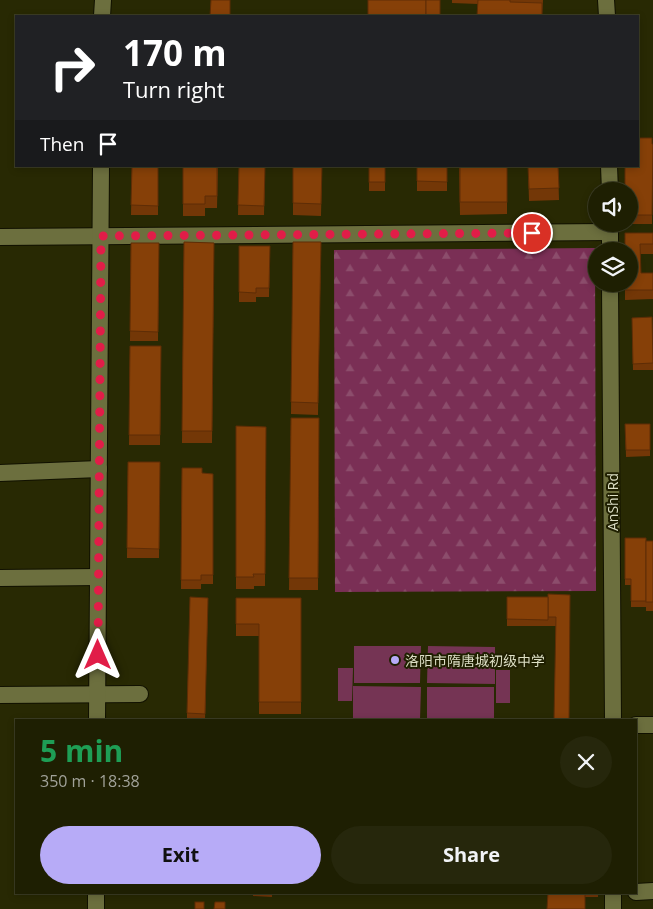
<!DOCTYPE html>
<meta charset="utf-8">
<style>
body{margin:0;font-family:"Open Sans","Noto Sans SC",sans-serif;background:#26270c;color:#f1f3f6;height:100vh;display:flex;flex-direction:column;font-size:19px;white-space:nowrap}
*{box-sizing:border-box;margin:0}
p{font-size:16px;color:#a1a299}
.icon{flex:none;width:28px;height:28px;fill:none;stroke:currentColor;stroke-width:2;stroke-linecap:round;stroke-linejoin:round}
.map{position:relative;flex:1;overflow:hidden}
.details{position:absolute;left:15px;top:719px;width:622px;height:175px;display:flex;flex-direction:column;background:#1e1f02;border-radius:0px;box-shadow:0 2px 8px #0003,0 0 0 1px #3c3d24}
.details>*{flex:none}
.guide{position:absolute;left:15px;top:15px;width:624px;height:152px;border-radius:0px;box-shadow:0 2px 8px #0003,0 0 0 1px #3c3d24;background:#202124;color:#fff;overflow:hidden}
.controls{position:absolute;left:588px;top:182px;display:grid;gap:10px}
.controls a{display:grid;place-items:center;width:50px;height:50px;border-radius:50%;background:#1e1f02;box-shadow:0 2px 8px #0003,0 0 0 1px #3c3d24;font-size:25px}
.pin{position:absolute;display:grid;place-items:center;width:42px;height:42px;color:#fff;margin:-21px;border:2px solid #fff;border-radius:50%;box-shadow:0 1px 5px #0007}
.me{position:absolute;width:55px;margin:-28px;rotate:0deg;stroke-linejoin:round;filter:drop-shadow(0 0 4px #0008)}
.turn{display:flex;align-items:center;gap:18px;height:105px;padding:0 25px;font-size:22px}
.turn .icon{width:65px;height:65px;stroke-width:2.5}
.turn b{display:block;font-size:35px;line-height:42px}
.then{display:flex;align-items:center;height:48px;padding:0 25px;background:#0003;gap:10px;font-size:19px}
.round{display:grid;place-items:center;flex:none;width:52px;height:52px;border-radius:26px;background:#26270c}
.head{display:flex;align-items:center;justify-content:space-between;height:85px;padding:0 25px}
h1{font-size:30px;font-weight:700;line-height:38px;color:#1e9e55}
.cta{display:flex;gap:10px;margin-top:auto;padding:10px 25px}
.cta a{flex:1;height:58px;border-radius:30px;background:#b7abf7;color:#111;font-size:20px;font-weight:700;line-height:58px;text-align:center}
.cta a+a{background:#26270c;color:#f1f3f6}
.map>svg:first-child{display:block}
.forest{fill:url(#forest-firs)}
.garden{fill:#753454}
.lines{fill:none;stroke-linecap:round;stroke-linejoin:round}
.minor-casing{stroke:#110;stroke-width:18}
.minor{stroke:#6c6f3e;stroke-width:16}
.wall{fill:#733707}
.building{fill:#864008;stroke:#5e2d06}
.route{stroke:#e11d48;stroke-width:9;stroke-dasharray:0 16.2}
.poi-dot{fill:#b7abf7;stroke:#1f1f00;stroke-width:2}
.labels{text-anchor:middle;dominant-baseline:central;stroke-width:4;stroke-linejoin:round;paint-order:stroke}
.street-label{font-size:14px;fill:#dcdec4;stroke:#1f1f00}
.poi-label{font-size:14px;fill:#dcdec4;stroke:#1f1f00;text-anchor:start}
</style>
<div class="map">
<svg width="653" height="909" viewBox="0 0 653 909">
<defs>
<pattern id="forest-firs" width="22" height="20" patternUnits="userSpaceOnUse" patternTransform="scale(1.25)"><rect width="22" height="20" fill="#7a2f55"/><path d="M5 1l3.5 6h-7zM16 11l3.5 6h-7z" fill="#8c4d6c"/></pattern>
</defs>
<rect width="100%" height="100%" fill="#282903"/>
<path class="forest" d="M595 248 596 591 335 592 334 250Z"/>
<g class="garden">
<path d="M354 646H421L420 683H354Z"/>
<path d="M428 646 495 647V684L427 683Z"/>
<path d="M338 668H353L352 701H338Z"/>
<rect x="496" y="670" width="14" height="33"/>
<path d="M353 686 421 687 420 720H353Z"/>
<rect x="427" y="687" width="67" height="33"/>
</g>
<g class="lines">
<g class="minor-casing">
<g id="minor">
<path d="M606 0 607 16"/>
<path d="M102 16 103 0"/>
<path d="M609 166 610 191"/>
<path d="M610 224V251"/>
<path d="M0 237 610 232"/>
<path d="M610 284 613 720"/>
<path d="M0 473 99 469"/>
<path d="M0 578 98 577"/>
<path d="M0 695 140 694"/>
<path d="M97 720 101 166"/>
<path d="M636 725H653"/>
<path d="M613 892V909"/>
<path d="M636 892 653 891"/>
<path d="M96 909V892"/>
</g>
</g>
<use href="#minor" class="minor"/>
</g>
<g class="wall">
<path d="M452 0H543L542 16 478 4 452 3Z"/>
<path d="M652 144H653V185H652V224H625H629V191Z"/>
<path d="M132 166H158V215H131Z"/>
<path d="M183 166H218L217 208H205V216H183Z"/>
<path d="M239 166H265L264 215H238Z"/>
<path d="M293 166H322L321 216 293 215Z"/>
<rect x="369" y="166" width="16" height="25"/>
<rect x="417" y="166" width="30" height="25"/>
<path d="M459 166H507V214L460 215Z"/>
<path d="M528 166H558L559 200 529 201Z"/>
<path d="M653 233V254H640L641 273H653V299L625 300V284L629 251Z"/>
<path d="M184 242 214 243 212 443H182Z"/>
<path d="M293 242H321L318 415 291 414Z"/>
<path d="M131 243H159L158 341H130Z"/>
<path d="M239 246H270L269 297H256V302H239Z"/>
<path d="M632 318 653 346V370H633Z"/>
<path d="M130 346H161L160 445H129Z"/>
<path d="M291 418H319L318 590H289Z"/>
<path d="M625 424H650V456L626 457Z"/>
<path d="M236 426 266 427 265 586H254V589H236Z"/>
<path d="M128 462H160L159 558H127Z"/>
<path d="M182 468 202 473 213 474V584H201V589H181Z"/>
<path d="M625 538 646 541H653V611H646V581V607H631V585H625Z"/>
<path d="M570 595 556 626H507V597H548Z"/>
<path d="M208 598 205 720H187V713Z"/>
<path d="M236 598H301V714H259V636H236Z"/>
<path d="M253 892H272V897L253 896Z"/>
<rect x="337" y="892" width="14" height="3"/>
<path d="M548 892H598V897H585Z"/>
</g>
<g class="building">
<path d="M211 0H230V16H210Z"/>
<rect x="368" y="0" width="58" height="16"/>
<rect x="426" y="0" width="14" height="16"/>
<path d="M478 0H510V2L542 3V16H477Z"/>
<path d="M638 138H652V144H653L652 215H629V191H625V166H638Z"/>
<path d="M132 166H158V206L131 205Z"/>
<path d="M183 166H217V196H205V204H183Z"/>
<path d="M239 166H265L264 206 238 205Z"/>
<path d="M293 166H322L321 204 293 203Z"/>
<rect x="369" y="166" width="16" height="16"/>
<path d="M417 166H447V182L417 181Z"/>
<rect x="460" y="166" width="47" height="36"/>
<path d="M528 166H558L559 188 529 189Z"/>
<path d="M625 233H653V244H640L641 273H653V290H625V284H629V251H625Z"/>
<path d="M184 242 214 243 212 431H182Z"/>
<path d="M293 242H321L318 403 291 402Z"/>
<path d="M131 243H159L158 332 130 331Z"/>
<path d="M239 246H270L269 288H256V293L239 292Z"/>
<path d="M652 317 653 363 633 364 632 318Z"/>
<path d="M130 346H161L160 435H129Z"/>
<path d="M291 418H319L318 578H289Z"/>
<path d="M625 424H650V450H626Z"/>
<path d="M236 426 266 427 265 574H253L254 577H236Z"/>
<path d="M128 462H160L159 549 127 548Z"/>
<path d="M182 468H202V473L213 474V575H201V580H181Z"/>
<path d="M625 538H646V601H631V579H625Z"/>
<rect x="646" y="541" width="7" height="61"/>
<path d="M548 594 570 595 569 720H554L556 617H548Z"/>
<path d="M190 597 208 598 205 714 187 713Z"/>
<path d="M507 597H548V620L507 619Z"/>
<path d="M236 598H301V702H259V624H236Z"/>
<path d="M548 892H585V909H547Z"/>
<rect x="195" y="902" width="9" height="7"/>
<path d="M215 902H225V909H214Z"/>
</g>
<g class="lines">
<path class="route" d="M98 655 101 236 532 233"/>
</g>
<circle class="poi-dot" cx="395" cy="660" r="5"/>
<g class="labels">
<g class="street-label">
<text transform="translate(612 502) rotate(-90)">AnShi Rd</text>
</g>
<g class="poi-label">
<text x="405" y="660">洛阳市隋唐城初级中学</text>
</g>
</g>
</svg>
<div class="controls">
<a><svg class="icon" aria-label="sound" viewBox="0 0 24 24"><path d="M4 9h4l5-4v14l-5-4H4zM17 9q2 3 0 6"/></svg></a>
<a><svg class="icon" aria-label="layers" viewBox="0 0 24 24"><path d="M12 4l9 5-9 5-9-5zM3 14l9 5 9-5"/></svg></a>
</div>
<div class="pin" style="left:532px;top:233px;background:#d93025"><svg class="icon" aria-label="arrive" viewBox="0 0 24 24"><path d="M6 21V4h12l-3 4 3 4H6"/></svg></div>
<svg class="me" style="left:98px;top:655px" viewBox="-20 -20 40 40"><path d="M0-17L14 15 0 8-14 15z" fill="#e11d48" stroke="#fff" stroke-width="4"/></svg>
<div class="guide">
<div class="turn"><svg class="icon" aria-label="right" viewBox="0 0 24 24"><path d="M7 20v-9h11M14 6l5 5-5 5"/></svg><div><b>170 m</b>Turn right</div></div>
<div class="then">Then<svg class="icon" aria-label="arrive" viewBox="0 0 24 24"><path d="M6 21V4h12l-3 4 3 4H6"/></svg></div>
</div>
<section class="details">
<div class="head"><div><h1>5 min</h1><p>350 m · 18:38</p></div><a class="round"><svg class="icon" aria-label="close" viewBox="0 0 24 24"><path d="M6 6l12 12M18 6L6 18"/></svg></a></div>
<div class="cta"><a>Exit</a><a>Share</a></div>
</section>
</div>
